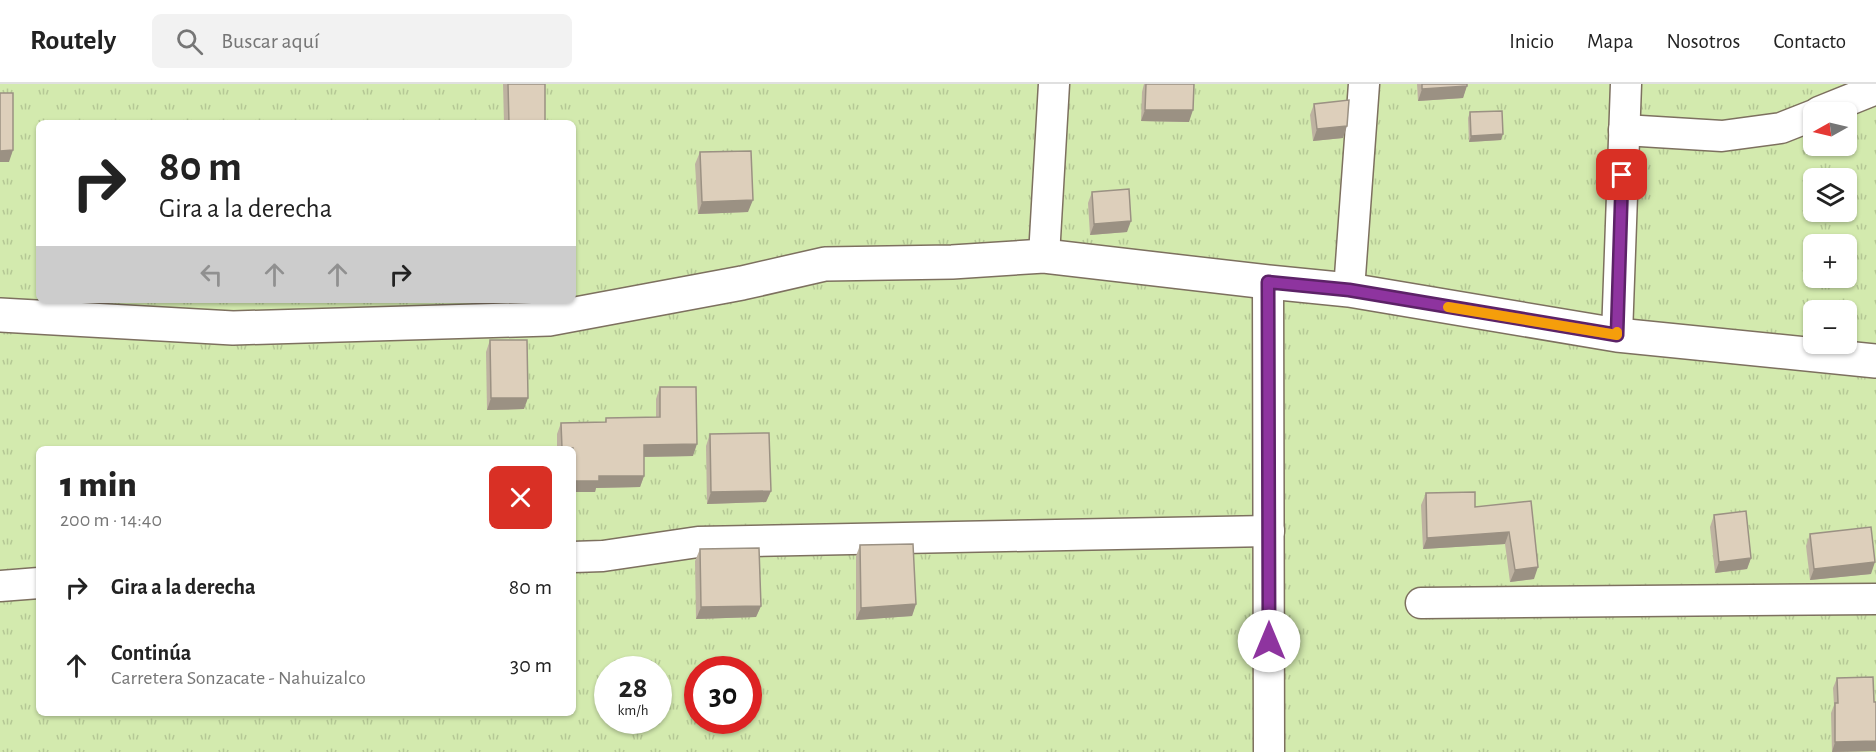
<!DOCTYPE html>
<html lang="es">
<meta charset="utf-8">
<style>
body{margin:0;font-family:"Alegreya Sans",sans-serif;background:#f2f2f2;color:#222;height:100vh;display:flex;flex-direction:column;font-size:22px;white-space:nowrap}
*{box-sizing:border-box;margin:0}
p{font-size:20px;color:#767676}
.icon{flex:none;width:33px;height:33px;fill:none;stroke:currentColor;stroke-width:2;stroke-linecap:round;stroke-linejoin:round}
.map{position:relative;flex:1;overflow:hidden}
.sheet{position:absolute;left:36px;top:362px;width:540px;height:270px;display:flex;flex-direction:column;background:#fff;border-radius:9px;box-shadow:0 2px 4px #0004}
.sheet>*{flex:none}
.guide{position:absolute;left:36px;top:36px;width:540px;height:183px;border-radius:9px;box-shadow:0 2px 4px #0004;background:#fff;color:#222;overflow:hidden}
.needle{width:39px;rotate:262deg}
.fabs{position:absolute;left:1803px;top:18px;display:grid;gap:12px}
.fabs a{display:grid;place-items:center;width:54px;height:54px;border-radius:9px;background:#fff;box-shadow:0 2px 4px #0004;font-size:30px}
.speed{position:absolute;left:594px;top:572px;display:flex;gap:12px;font-size:30px;font-weight:700;text-align:center}
.speed>*{display:grid;place-content:center;width:78px;height:78px;border-radius:50%;background:#fff;box-shadow:0 2px 4px #0004;line-height:1}
.speed small{font-size:15px;font-weight:400}
.speed .limit{border:9px solid #d22;background:#fff;color:#111}
.pin{position:absolute;display:grid;place-items:center;width:51px;height:51px;color:#fff;margin:-26px;border-radius:12px;box-shadow:0 3px 9px #0006}
.me{position:absolute;width:66px;margin:-33px;rotate:0deg;stroke-linejoin:round;filter:drop-shadow(0 0 4px #0008)}
.turn{display:flex;align-items:center;gap:21px;height:126px;padding:0 24px;font-size:27px}
.turn .icon{width:78px;height:78px;stroke-width:2.5}
.turn b{display:block;font-size:42px;line-height:51px}
.lanes{display:flex;align-items:center;height:57px;padding:0 24px;background:#0003;justify-content:center;gap:30px;direction:ltr}
.lanes .off{opacity:.35}
.round{display:grid;place-items:center;flex:none;width:63px;height:63px;border-radius:9px;background:#f2f2f2}
.summary{display:flex;align-items:center;justify-content:space-between;height:102px;padding:0 24px}
h1{font-size:36px;font-weight:800;line-height:45px}
ul{padding:0;list-style:none}
li{display:flex;align-items:center;gap:18px;height:78px;padding:0 24px}
li div{flex:1}
li b{display:block;font-size:22px}
li em{font-style:normal}
header{display:flex;align-items:center;gap:36px;box-sizing:border-box;height:84px;padding:0 30px;background:#fff;border-bottom:2px solid #e0e0e0}
header strong{font-size:28px}
nav{display:flex;gap:33px;margin-inline-start:auto;font-size:21px}
.search{width:420px;height:54px;background:#f2f2f2;display:flex;align-items:center;gap:15px;box-sizing:border-box;padding:0 21px;border-radius:9px;color:#767676;font-size:22px}
.map>svg:first-child{display:block}
.park{fill:url(#park-tufts);fill-rule:evenodd}
.lines{fill:none;stroke-linecap:round;stroke-linejoin:round}
.minor-casing{stroke:#7d705f;stroke-width:33}
.tertiary-casing{stroke:#7d705f;stroke-width:36}
.minor{stroke:#fff;stroke-width:30}
.tertiary{stroke:#fff;stroke-width:33}
.wall{fill:#beb2a1}
.shaded-wall{fill:#9b9183}
.building{fill:#ddcfbb;stroke:#9b9183;stroke-width:1.5}
.route-casing{stroke:#5c2267;stroke-width:15}
.route{stroke:#8e349f;stroke-width:10}
.slow{stroke:#f59e0b;stroke-width:10}
</style>
<header>
<strong>Routely</strong>
<div class="search"><svg class="icon" aria-label="search" viewBox="0 0 24 24"><circle cx="10" cy="10" r="6"/><path d="M15 15l6 6"/></svg>Buscar aquí</div>
<nav><a>Inicio</a><a>Mapa</a><a>Nosotros</a><a>Contacto</a></nav>
</header>
<div class="map">
<svg width="1876" height="668" viewBox="0 0 1876 668">
<defs>
<pattern id="park-tufts" width="24" height="20" patternUnits="userSpaceOnUse" patternTransform="scale(1.5)"><rect width="24" height="20" fill="#d3eaae"/><path d="M3 7l-1-3M5 7V3M7 7l1-3M15 17l-1-3M17 17v-4M19 17l1-3" fill="none" stroke="#b5c895"/></pattern>
</defs>
<rect width="100%" height="100%" fill="#f9ebd7"/>
<path class="park" d="M0 0H1876V668H0ZM1814 28H1846V62H1814ZM39 39H573V216H39ZM1814 94H1846V128H1814ZM1814 160H1846V194H1814ZM1814 226H1846V260H1814ZM39 364H573V628H39ZM608 585H658V636H608ZM698 585H748V636H698Z"/>
<g class="lines">
<g class="minor-casing">
<g id="minor">
<path d="M1819 28 1876 5"/>
<path d="M1624 46 1722 52 1781 44 1814 31"/>
<path d="M1044 172 1054 0"/>
<path d="M1268 198 1269 668"/>
<path d="M1349 206 1364 0"/>
<path d="M1617 251 1626 0"/>
<path d="M573 473 603 472 698 458 1269 447"/>
<path d="M0 502 39 499"/>
<path d="M1421 519 1876 515"/>
</g>
</g>
<g class="tertiary-casing">
<path id="tertiary" d="M0 231 233 244 549 235 742 199 825 180 952 178 1044 172 1268 198 1349 206 1617 251 1876 277"/>
</g>
<use href="#minor" class="minor"/>
<use href="#tertiary" class="tertiary"/>
</g>
<g class="wall">
<path d="M503 0H545V39H504Z"/>
<path d="M1144 0H1194L1189 38 1141 37 1142 8Z"/>
<path d="M1417 0H1467L1463 14 1418 17Z"/>
<path d="M1314 20 1343 54 1313 57 1310 31Z"/>
<path d="M1470 28 1501 56 1469 58 1468 34Z"/>
<path d="M700 68 748 128 698 130 695 80Z"/>
<path d="M1092 108 1127 148 1090 151 1088 119Z"/>
<path d="M490 256 524 325 487 326 486 268Z"/>
<path d="M660 303 693 372 644 373V392L640 403 596 404 595 408H573V364H557V350L561 339 605 338 606 334 656 333V315Z"/>
<path d="M710 350 771 407 766 418 707 420 706 362Z"/>
<path d="M1426 409 1475 423 1531 417 1534 495 1510 498 1505 460 1423 465 1421 421Z"/>
<path d="M1714 431 1751 474 1747 485 1715 489 1710 443Z"/>
<path d="M1810 450 1871 490 1810 496 1806 462Z"/>
<path d="M860 461 916 520 912 532 856 536V472Z"/>
<path d="M700 465 761 522 756 533 696 535 695 477Z"/>
<path d="M1837 594 1874 618H1876V667L1832 668 1831 629 1834 621 1833 604Z"/>
</g>
<g class="shaded-wall">
<path d="M1467 2 1463 14 1418 17 1422 5Z"/>
<path d="M1145 26H1193L1189 38 1141 37Z"/>
<path d="M1347 42 1343 54 1313 57 1317 45Z"/>
<path d="M1503 50 1501 56 1469 58 1471 52Z"/>
<path d="M13 66 9 78H0V67Z"/>
<path d="M753 116 748 128 698 130 702 118Z"/>
<path d="M1131 137 1127 148 1090 151 1094 140Z"/>
<path d="M491 314H528L524 325 487 326Z"/>
<path d="M697 360 693 372 639 373 644 361Z"/>
<path d="M599 392H644L640 403 596 404 595 408H573V397Z"/>
<path d="M771 407 766 418 707 420 711 408Z"/>
<path d="M1509 448 1505 460 1423 465 1427 454Z"/>
<path d="M1751 474 1747 485 1715 489 1719 478Z"/>
<path d="M1875 478 1871 490 1810 496 1814 485Z"/>
<path d="M1538 483 1534 495 1510 498 1515 486Z"/>
<path d="M916 520 912 532 856 536 861 524Z"/>
<path d="M761 522 756 533 696 535 701 523Z"/>
<path d="M1876 657V667L1832 668 1835 658Z"/>
</g>
<g class="building">
<path d="M508 0H545V39H509Z"/>
<path d="M1146 0H1194L1193 26H1145Z"/>
<path d="M1422 0H1467V2L1422 5Z"/>
<path d="M0 9H13V66L0 67Z"/>
<path d="M1349 16 1347 42 1317 45 1314 20Z"/>
<path d="M1502 27 1503 50 1471 52 1470 28Z"/>
<path d="M751 67 753 116 702 118 700 68Z"/>
<path d="M1129 105 1131 137 1094 140 1092 108Z"/>
<path d="M490 256H527L528 314H491Z"/>
<path d="M660 303H696L697 360 644 361V392H599V397H573V364H562L561 339 606 338V334L660 333Z"/>
<path d="M769 349 771 407 711 408 710 350Z"/>
<path d="M1475 408V423L1531 417 1538 483 1515 486 1509 448 1427 454 1426 409Z"/>
<path d="M1746 427 1751 474 1719 478 1714 431Z"/>
<path d="M1871 443 1875 478 1814 485 1810 450Z"/>
<path d="M913 460 916 520 861 524 860 461Z"/>
<path d="M759 464 761 522 701 523 700 465Z"/>
<path d="M1873 593 1874 618H1876V657L1835 658V619H1838L1837 594Z"/>
</g>
<g class="lines">
<g class="route-casing">
<path id="route" d="M1269 557 1268 198 1349 206 1617 251 1622 91"/>
</g>
<use href="#route" class="route"/>
<path class="slow" d="M1448 223 1617 251V248"/>
</g>
</svg>
<div class="fabs">
<a><svg class="needle" viewBox="-14 -14 28 28"><path d="M0-13l5 13h-10z" fill="#e53935"/><path d="M0 13l5-13h-10z" fill="#767676"/></svg></a>
<a><svg class="icon" aria-label="layers" viewBox="0 0 24 24"><path d="M12 4l9 5-9 5-9-5zM3 14l9 5 9-5"/></svg></a>
<a>+</a>
<a>−</a>
</div>
<div class="speed"><div>28<small>km/h</small></div><div class="limit">30</div></div>
<div class="pin" style="left:1622px;top:91px;background:#d93025"><svg class="icon" aria-label="arrive" viewBox="0 0 24 24"><path d="M6 21V4h12l-3 4 3 4H6"/></svg></div>
<svg class="me" style="left:1269px;top:557px" viewBox="-20 -20 40 40"><circle r="19" fill="#fff"/><path d="M0-13L10 11 0 6-10 11z" fill="#8e349f"/></svg>
<div class="guide">
<div class="turn"><svg class="icon" aria-label="right" viewBox="0 0 24 24"><path d="M7 20v-9h11M14 6l5 5-5 5"/></svg><div><b>80 m</b>Gira a la derecha</div></div>
<div class="lanes"><svg class="icon off" aria-label="left" viewBox="0 0 24 24"><path d="M17 20v-9H6M10 6l-5 5 5 5"/></svg><svg class="icon off" aria-label="ahead" viewBox="0 0 24 24"><path d="M12 20V5M6 11l6-6 6 6"/></svg><svg class="icon off" aria-label="ahead" viewBox="0 0 24 24"><path d="M12 20V5M6 11l6-6 6 6"/></svg><svg class="icon" aria-label="right" viewBox="0 0 24 24"><path d="M7 20v-9h11M14 6l5 5-5 5"/></svg></div>
</div>
<section class="sheet">
<div class="summary"><div><h1>1 min</h1><p>200 m · 14:40</p></div><a class="round" style="background:#d93025;color:#fff"><svg class="icon" aria-label="close" viewBox="0 0 24 24"><path d="M6 6l12 12M18 6L6 18"/></svg></a></div>
<ul>
<li><svg class="icon" aria-label="right" viewBox="0 0 24 24"><path d="M7 20v-9h11M14 6l5 5-5 5"/></svg><div><b>Gira a la derecha</b></div><em>80 m</em></li>
<li><svg class="icon" aria-label="ahead" viewBox="0 0 24 24"><path d="M12 20V5M6 11l6-6 6 6"/></svg><div><b>Continúa</b><p>Carretera Sonzacate - Nahuizalco</p></div><em>30 m</em></li>
</ul>
</section>
</div>
